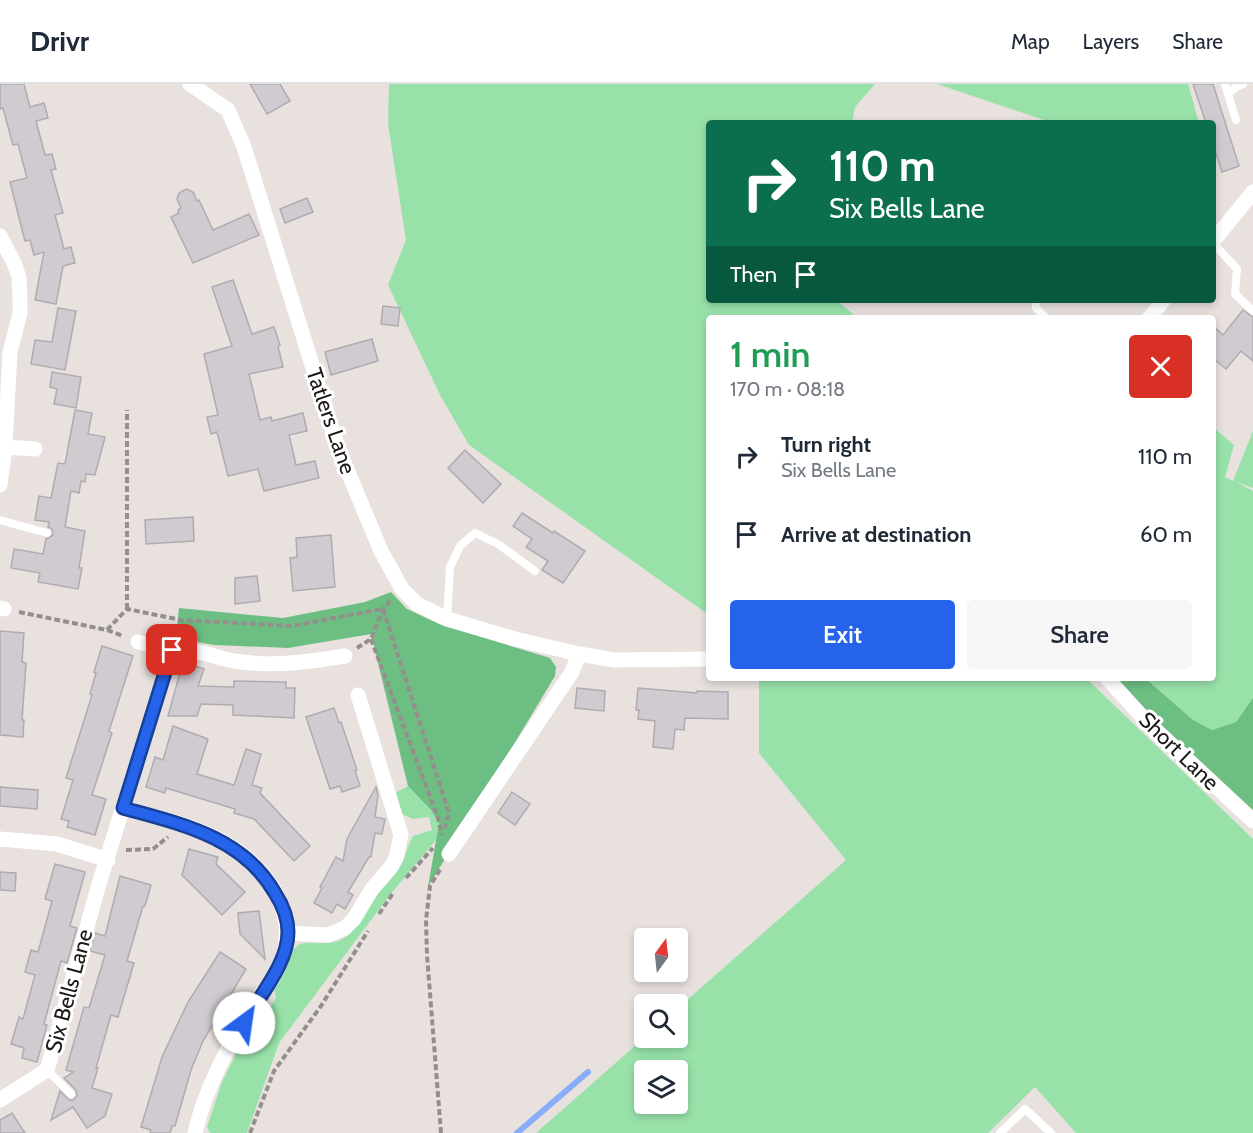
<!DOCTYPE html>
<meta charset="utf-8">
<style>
body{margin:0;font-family:Cabin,sans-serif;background:#f6f6f7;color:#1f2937;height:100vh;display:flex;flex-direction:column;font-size:22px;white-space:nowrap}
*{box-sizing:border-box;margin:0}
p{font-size:20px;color:#747a83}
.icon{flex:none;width:33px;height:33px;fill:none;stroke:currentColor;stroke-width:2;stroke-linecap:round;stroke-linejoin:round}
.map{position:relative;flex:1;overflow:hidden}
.sheet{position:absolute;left:706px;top:231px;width:510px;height:366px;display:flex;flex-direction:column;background:#fff;border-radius:6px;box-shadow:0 3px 9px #0003}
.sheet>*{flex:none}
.top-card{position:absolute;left:706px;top:36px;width:510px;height:183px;border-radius:6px;box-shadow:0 3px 9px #0003;background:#0b6e4f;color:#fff;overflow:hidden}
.needle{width:39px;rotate:15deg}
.fabs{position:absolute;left:634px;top:844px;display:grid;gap:12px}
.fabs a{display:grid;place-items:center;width:54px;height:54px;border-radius:6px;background:#fff;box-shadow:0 3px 9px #0003;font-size:30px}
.pin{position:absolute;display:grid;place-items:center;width:51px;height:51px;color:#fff;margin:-26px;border-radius:12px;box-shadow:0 3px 9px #0006}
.me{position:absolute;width:66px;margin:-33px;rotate:31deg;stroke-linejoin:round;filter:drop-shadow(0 0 4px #0008)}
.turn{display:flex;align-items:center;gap:21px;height:126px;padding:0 24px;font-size:27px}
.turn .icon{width:78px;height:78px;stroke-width:2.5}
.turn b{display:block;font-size:42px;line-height:51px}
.then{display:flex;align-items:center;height:57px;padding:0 24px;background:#0003;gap:12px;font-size:22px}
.round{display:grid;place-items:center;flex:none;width:63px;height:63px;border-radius:6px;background:#f6f6f7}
.headline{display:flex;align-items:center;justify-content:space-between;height:102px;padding:0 24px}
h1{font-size:36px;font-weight:600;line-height:45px;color:#1e9e55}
.action{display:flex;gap:12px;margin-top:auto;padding:12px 24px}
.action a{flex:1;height:69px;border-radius:6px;background:#2563eb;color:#fff;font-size:24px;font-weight:600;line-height:69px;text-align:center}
.action a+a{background:#f6f6f7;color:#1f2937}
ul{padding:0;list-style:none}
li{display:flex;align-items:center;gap:18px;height:78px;padding:0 24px}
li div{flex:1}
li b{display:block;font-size:22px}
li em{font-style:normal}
header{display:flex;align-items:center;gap:36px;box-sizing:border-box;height:84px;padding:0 30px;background:#fff;border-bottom:2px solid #e0e1e3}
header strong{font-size:28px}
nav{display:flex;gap:33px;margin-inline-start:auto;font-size:21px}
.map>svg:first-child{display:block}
.green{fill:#98e2aa;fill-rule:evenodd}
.forest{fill:#6dbe83}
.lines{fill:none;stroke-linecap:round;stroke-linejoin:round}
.stream{stroke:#8aadfa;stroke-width:6}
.building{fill:#d0cbd1;stroke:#b0abb1;stroke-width:1.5}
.path{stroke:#948f8d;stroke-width:4;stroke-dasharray:6 3;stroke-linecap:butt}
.service{stroke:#fff;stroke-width:8}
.minor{stroke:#fff;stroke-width:15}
.route-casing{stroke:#184099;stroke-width:15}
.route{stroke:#2563eb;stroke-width:10}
.labels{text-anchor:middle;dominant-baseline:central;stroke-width:6;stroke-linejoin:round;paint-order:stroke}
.street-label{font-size:22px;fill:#1c1918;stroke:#fff}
</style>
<header>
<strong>Drivr</strong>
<nav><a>Map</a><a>Layers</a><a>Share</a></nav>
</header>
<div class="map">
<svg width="1253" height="1049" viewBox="0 0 1253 1049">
<rect width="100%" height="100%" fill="#e8e1de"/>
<g class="green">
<path d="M389 0H875L855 23 852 39H710V216H836L858 234H710L709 531 469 361 440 311 388 201 406 156 388 40Z"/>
<path d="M937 0H1188L1199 39H1053Z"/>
<path d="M1214 344 1234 361 1225 393 1233 397 1253 347V404L1236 398 1253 407V614L1236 638 1212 646 1193 636 1145 594H1214Z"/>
<path d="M759 594H1086L1253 755V1049H1076L1035 1003 988 1049H536L645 953 678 954V924L846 776 759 669ZM645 987H678V1020H645Z"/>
<path d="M408 702 432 727 439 739 436 756 389 812 279 959 247 1049H210L207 1043 222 998 247 948 256 945 276 914 274 905C279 896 291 866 298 861 309 855 330 865 347 852 361 841 366 824 377 811 385 801 394 793 400 782 406 773 407 762 413 752L432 746 429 733 413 735 402 730 395 709Z"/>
</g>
<g class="forest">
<path d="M391 508 407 525 439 540 550 574 556 583 555 592 428 803 439 739 432 727 408 702 371 550 288 564 214 561 176 554 179 524 283 534 365 518Z"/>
<path d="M1115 594H1145L1193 636 1212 646 1236 638 1253 614V726L1155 635Z"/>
</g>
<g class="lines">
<path class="stream" d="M517 1049 588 988"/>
</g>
<g class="building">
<path d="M0 0H24L30 23 44 19 48 34 36 37 45 71 52 70 56 85 51 86 63 129 55 131 64 165 71 163 75 179 63 182 56 220 35 216 44 168 34 171 30 156 25 157 10 98 27 94 18 60 13 61 3 24 0 25Z"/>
<path d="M250 0H280L290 17 267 30Z"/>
<path d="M1193 0H1213L1239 82 1222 88 1214 63V39H1206Z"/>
<path d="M186 105 193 108 197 117 199 116 213 146 249 130 259 151 193 179 171 133 179 129 178 126 181 124 177 115 179 109Z"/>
<path d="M307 114 313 128 285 139 280 125Z"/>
<path d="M233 196 252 250 274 243 280 261 278 262 283 283 249 290 260 336 271 333 272 337 303 329 307 347 289 351 296 381 315 377 319 394 264 407 258 385 228 392 217 348 211 350 207 333 218 331 204 270 232 262 212 203Z"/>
<path d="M383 222 400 224 398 242 381 240Z"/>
<path d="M58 224 76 227 65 286 31 280 35 256 52 258Z"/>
<path d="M1243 226 1253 233V277L1241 267 1226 285 1214 275V243L1223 251Z"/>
<path d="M372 255 378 277 331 291 325 268Z"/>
<path d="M52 288 81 293 76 324 54 320 57 305 50 303Z"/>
<path d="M75 326 92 329 88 350 105 353 95 391 86 390 85 398 81 397 79 409 71 407 65 443 85 447 79 484H82L78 505 38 498 40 489 11 484 14 465 43 470 46 455 53 451 52 445 48 443 49 438 35 436 39 412 51 414 58 379 65 380Z"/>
<path d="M465 366 501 400 483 419 448 384Z"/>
<path d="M522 429 553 449 554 447 585 467 563 499 542 486 548 477 526 463 532 455 513 442Z"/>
<path d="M193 433 194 457 146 460 145 436Z"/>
<path d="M331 451 335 503 293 507 290 474 297 473 296 454Z"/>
<path d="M257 492 260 517 235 520V494Z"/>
<path d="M0 547 24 549 22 578 26 579 22 636H24L23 653 0 651Z"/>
<path d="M102 562 133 572 109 647 112 649 92 711 106 715 95 751 67 743 69 737 61 735 73 696 66 694 92 611 90 610 96 589 94 588Z"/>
<path d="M183 578 204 585 198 602 234 603V597L286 598V604H295L294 634 233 631V621L201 620 197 632H168Z"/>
<path d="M577 604 605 607 604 627 575 624Z"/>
<path d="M638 604 697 609V607L728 608V635L685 634 684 646 675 645 673 665 653 663 655 637 638 635 639 626H636Z"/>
<path d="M334 624 339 639 341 638 357 686 355 687 360 702 342 708 340 702 330 705 306 633Z"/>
<path d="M173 642 208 655 197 690 234 701 246 665 261 670 252 701 262 704 260 709 310 762 294 777 254 735 234 729 235 725 166 704 165 709 146 703 155 673 163 676Z"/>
<path d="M0 703 38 706 37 725 0 722Z"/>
<path d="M376 703 378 711 375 733 385 735 382 750 375 749 371 773H369L348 808 353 811 345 825 337 820 332 829 314 819 322 804 320 803 336 773 343 777 347 755Z"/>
<path d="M512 708 530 720 515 741 498 729Z"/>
<path d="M189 765 218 773 216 780 245 808 222 831 182 791Z"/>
<path d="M55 780 85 788 70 842 77 844 67 879 61 877 44 940 47 941 37 978 22 974 24 964 11 960 19 933 23 935 35 891 25 888 31 866 38 868 52 817 45 815Z"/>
<path d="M0 788 16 789 15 807 0 806Z"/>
<path d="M120 792 151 801 145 822H143L127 877 134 879 118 933 111 931 96 984H98L92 1004 112 1010 105 1032 87 1044 73 1023 51 1036 60 1007 69 1016H73L77 1012 76 1006 64 994 73 988 66 986 84 923 89 924 105 871 90 867 95 849 105 852Z"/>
<path d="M259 827 265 875 240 850 238 829Z"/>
<path d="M220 868 246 885 203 957 191 986 175 1042H172L170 1049H150L151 1046 141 1043 162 973 188 918Z"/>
<path d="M12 1029 25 1049H0V1036Z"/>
</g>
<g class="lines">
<g class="path">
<path d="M127 525V326"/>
<path d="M19 528 107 546 123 552"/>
<path d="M107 546 127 525 181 536 291 542 383 525 449 729 445 744"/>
<path d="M371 555 438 734 442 751"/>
<path d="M357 564 371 555 383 525 391 516"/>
<path d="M126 766 153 765 168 753"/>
<path d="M406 794 433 764"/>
<path d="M379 830 393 809"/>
<path d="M250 1049 274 987 321 922 368 847"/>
<path d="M441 1049 427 871 426 836 430 802 441 784"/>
</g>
<g class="service">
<path d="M1225 0 1228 10"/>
<path d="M1236 36 1228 10 1236 3 1243 0"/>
<path d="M1214 160 1237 185 1235 210 1253 227"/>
<path d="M1035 216 1036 224 1046 234"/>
<path d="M0 436 47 449"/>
<path d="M447 535 450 483 460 462 475 449 498 460 535 487"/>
<path d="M47 986 71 1010"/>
<path d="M1000 1049 1025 1025 1051 1049"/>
</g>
<g class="minor">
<path d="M190 0 228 26 244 63 338 364 381 467 402 505 417 520 447 535 515 555 579 570 614 576 710 575"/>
<path d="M0 152 14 179 19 193 20 215V229L10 268 5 363 0 401"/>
<path d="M1214 156 1253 108"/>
<path d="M1149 234 1164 216"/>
<path d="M5 363 35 365"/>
<path d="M0 524 4 525"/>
<path d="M138 558C158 563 177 565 198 568 210 570 222 575 234 577 272 583 308 578 345 572"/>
<path d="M1107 594 1147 638 1253 737"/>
<path d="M123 724C155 733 189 740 218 755 271 782 307 838 273 894 267 903 260 911 254 920 230 959 205 1004 195 1049"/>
<path d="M0 755 57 760 108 776"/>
<path d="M449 770 572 588 579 570"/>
<path d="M288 849 328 851 345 844 354 835 372 805 391 783 396 774 401 751 358 611"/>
<path d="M0 1016 47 986 99 800 172 566"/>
</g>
</g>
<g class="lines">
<g class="route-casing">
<path id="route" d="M172 566 123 724C181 740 243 753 275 809 282 820 288 835 288 848 288 880 259 912 244 939"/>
</g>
<use href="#route" class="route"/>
</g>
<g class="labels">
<g class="street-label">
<text transform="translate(331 337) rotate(71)">Tatlers Lane</text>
<text transform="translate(1179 667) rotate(44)">Short Lane</text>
<text transform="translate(69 907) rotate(-75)">Six Bells Lane</text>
</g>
</g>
</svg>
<div class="fabs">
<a><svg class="needle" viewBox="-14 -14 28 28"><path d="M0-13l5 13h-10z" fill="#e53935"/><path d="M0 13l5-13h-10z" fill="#747a83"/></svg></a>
<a><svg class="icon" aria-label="search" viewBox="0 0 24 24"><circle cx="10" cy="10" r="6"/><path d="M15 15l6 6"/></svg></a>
<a><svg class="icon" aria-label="layers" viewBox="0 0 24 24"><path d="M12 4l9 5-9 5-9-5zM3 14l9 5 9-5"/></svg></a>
</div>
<div class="pin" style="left:172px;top:566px;background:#d93025"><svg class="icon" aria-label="arrive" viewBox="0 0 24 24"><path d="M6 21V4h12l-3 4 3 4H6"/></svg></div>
<svg class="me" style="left:244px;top:939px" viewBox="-20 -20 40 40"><circle r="19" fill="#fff"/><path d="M0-13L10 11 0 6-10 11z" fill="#2563eb"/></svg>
<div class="top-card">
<div class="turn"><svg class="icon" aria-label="right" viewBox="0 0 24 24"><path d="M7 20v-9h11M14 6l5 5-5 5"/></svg><div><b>110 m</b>Six Bells Lane</div></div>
<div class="then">Then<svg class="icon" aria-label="arrive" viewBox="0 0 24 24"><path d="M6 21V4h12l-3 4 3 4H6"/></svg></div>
</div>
<section class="sheet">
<div class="headline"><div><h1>1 min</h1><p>170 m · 08:18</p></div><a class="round" style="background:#d93025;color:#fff"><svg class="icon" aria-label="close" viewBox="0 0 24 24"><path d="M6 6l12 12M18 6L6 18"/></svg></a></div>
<ul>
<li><svg class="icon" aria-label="right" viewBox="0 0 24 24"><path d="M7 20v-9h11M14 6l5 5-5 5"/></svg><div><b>Turn right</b><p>Six Bells Lane</p></div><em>110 m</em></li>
<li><svg class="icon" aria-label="arrive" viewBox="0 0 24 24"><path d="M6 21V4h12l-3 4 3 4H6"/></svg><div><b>Arrive at destination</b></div><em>60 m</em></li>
</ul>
<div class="action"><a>Exit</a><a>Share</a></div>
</section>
</div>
